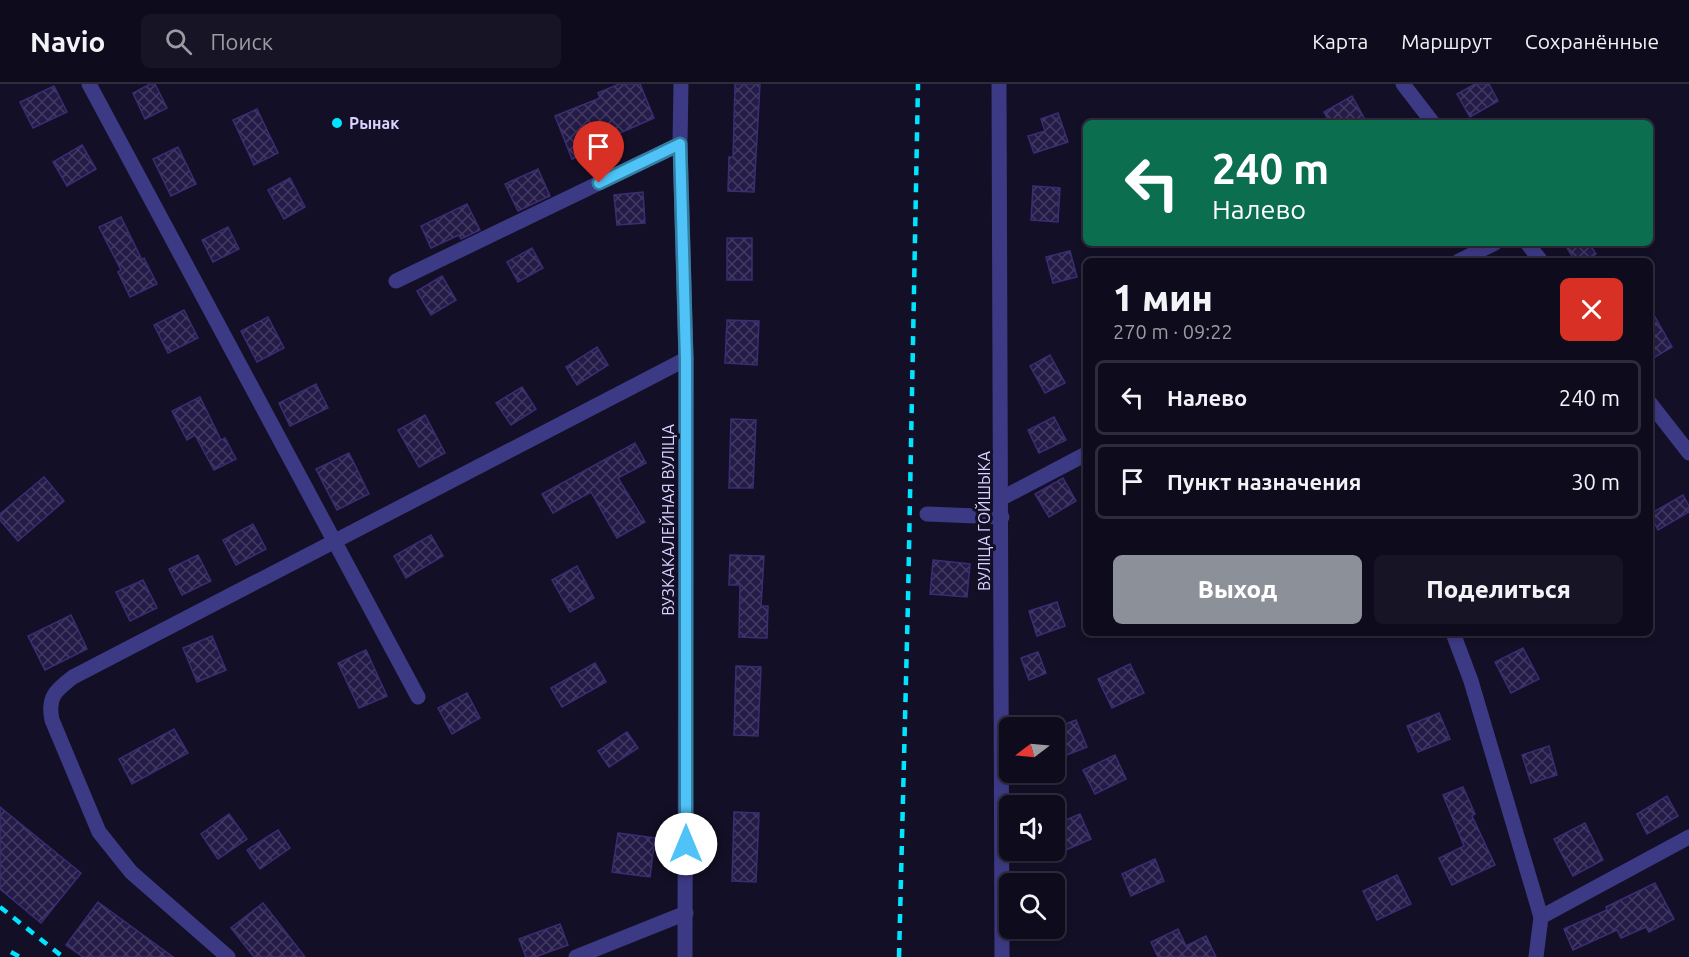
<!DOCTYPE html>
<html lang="ru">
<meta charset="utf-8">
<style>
body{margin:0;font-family:Ubuntu,sans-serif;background:#171425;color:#f1f3f6;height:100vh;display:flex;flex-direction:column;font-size:22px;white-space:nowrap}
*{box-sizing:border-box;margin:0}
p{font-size:20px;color:#9b9ba3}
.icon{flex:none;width:33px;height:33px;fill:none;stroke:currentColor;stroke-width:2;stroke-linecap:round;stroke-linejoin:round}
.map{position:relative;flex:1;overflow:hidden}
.details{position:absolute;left:1083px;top:174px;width:570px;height:378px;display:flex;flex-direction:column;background:#0e0b1c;border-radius:9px;box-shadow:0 3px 9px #0003,0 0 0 2px #2e2b3b}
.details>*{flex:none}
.top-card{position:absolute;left:1083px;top:36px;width:570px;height:126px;border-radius:9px;box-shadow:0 3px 9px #0003,0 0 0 2px #2e2b3b;background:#0b6e4f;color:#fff;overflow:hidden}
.needle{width:39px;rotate:254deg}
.controls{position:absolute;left:999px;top:633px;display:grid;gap:12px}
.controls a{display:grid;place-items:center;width:66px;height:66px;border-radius:9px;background:#0e0b1c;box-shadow:0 3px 9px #0003,0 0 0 2px #2e2b3b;font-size:30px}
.pin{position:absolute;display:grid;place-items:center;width:51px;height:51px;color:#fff;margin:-62px -26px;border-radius:50% 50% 50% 0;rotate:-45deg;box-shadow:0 0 6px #0007}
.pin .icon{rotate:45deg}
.me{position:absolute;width:66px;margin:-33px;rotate:0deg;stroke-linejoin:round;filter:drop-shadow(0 0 4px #0008)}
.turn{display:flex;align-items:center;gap:21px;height:126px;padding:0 30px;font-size:27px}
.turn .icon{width:78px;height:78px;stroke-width:2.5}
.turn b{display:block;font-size:42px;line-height:51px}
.round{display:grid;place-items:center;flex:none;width:63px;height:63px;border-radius:9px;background:#171425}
.overview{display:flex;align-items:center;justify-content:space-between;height:102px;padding:0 30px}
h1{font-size:36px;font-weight:800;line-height:45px}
.cta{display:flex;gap:12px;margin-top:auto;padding:12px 30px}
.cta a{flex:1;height:69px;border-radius:9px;background:#8c9099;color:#fff;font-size:24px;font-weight:800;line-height:69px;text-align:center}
.cta a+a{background:#171425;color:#f1f3f6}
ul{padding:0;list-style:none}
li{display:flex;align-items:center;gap:18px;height:75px;margin:0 12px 9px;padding:0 18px;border:3px solid #2e2b3b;border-radius:9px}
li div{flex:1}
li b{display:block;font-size:22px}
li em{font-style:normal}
header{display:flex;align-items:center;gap:36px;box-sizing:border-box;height:84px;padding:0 30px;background:#0e0b1c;border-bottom:2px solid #2e2b3b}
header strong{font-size:28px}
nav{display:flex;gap:33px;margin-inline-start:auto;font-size:21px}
.search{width:420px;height:54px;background:#171425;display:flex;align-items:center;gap:15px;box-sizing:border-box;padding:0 21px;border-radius:9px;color:#9b9ba3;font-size:22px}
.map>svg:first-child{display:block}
.building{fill:url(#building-cross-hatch);stroke:#3b2d73;stroke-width:1.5}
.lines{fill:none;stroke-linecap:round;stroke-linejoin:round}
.minor{stroke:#3d3a85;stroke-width:15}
.rail{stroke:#00e5ff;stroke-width:4.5;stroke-dasharray:9 8;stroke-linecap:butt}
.route-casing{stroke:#337fa1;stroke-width:15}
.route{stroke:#4fc3f7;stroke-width:10}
.poi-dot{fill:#00e5ff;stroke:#130f26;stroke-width:2}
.labels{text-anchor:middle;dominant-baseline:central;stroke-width:6;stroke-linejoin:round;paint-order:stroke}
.poi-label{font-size:16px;font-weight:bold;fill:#d9d4ff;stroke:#130f26;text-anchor:start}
.street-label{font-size:16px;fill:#d9d4ff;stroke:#130f26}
</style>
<header>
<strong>Navio</strong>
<div class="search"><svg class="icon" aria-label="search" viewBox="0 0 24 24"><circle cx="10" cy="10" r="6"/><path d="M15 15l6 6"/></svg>Поиск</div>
<nav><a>Карта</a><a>Маршрут</a><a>Сохранённые</a></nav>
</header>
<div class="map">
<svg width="1689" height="873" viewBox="0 0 1689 873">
<defs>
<pattern id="building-cross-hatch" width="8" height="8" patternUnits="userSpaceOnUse" patternTransform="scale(1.5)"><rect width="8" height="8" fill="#241b47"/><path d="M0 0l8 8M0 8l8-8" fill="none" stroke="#433b63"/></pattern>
</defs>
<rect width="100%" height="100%" fill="#130f26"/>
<g class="building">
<path d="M150 0H155L167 24 145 35 133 9Z"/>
<path d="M619 0H640L654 34 597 59 600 65 572 75 555 32 600 14 598 9Z"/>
<path d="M735 0H760L754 108 728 107 729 73H733Z"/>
<path d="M1475 0H1489L1498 17 1470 33 1457 10Z"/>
<path d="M54 2 67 28 33 44 20 18Z"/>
<path d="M1352 12 1367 39H1330L1324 28Z"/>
<path d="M257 25 278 69 254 81 233 36Z"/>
<path d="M1058 29 1068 58 1034 69 1028 52 1045 47 1041 35Z"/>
<path d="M82 61 96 85 67 102 53 78Z"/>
<path d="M178 63 196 100 171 112 153 75Z"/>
<path d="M538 85 550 112 518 127 505 100Z"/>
<path d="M290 94 305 123 284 135 268 106Z"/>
<path d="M1033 102 1060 104 1058 138 1031 136Z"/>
<path d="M643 108 645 139 617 141 614 111Z"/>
<path d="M467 120 480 146 461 155 459 151 431 164 421 142Z"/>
<path d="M121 133 142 176 144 174 157 200 130 213 118 188 121 186 99 143Z"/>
<path d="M228 143 239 165 213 178 202 156Z"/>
<rect x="727" y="154" width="25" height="42"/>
<path d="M1564 159H1589L1596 170 1584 177H1575Z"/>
<path d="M532 164 543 184 518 198 507 178Z"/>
<path d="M1070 167 1077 193 1053 199 1046 173Z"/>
<path d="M442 192 456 216 431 231 417 207Z"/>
<path d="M1650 224 1672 263 1655 273 1650 265Z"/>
<path d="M184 226 198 254 168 269 154 241Z"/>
<path d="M268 233 284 264 257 278 241 247Z"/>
<path d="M727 236 759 237 757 281 725 279Z"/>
<path d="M597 263 608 281 577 301 566 283Z"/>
<path d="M1050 271 1065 299 1045 309 1030 282Z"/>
<path d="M316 300 328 324 290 342 279 319Z"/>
<path d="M522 303 536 325 511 341 496 319Z"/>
<path d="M200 313 221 356 225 354 236 375 214 386 195 351 187 356 172 327Z"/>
<path d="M425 331 445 369 419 383 398 346Z"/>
<path d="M1054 333 1066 356 1039 369 1028 346Z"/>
<path d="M731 335 756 336 753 404H729Z"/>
<path d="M635 359 646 379 618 394 645 438 617 454 591 408 553 429 542 410Z"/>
<path d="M349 369 369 410 337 426 316 385Z"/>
<path d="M44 393 64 417 18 457 0 436V430Z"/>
<path d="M1063 394 1076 417 1049 433 1035 410Z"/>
<path d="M1683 411 1689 422V428L1658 446 1650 430Z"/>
<path d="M253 440 266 465 236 481 223 456Z"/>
<path d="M431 451 443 472 406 494 394 472Z"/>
<path d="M198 471 211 497 182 511 169 485Z"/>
<path d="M730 471 764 472 761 522H768L767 554 739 553 740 501H729Z"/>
<path d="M933 476 970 480 967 513 930 510Z"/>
<path d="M577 482 594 514 570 528 552 496Z"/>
<path d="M143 496 157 524 130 537 116 508Z"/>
<path d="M1057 518 1065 542 1037 552 1029 527Z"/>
<path d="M71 531 87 565 45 586 28 552Z"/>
<path d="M212 552 226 586 197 598 183 564Z"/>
<path d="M1523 564 1539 595 1511 609 1495 578Z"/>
<path d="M366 566 387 612 359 624 338 579Z"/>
<path d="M1038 568 1046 589 1029 596 1021 574Z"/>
<path d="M595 579 606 598 562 623 551 604Z"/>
<path d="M1130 580 1144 609 1112 624 1098 595Z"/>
<path d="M736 582 761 583 758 652 734 651Z"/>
<path d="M467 609 480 634 452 650 438 624Z"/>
<path d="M1439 629 1450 655 1418 668 1407 642Z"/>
<path d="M1076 636 1087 663 1054 676V655L1061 652 1058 643Z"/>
<path d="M174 645 188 669 132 700 119 675Z"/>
<path d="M627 648 638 664 609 683 598 667Z"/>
<path d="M1549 662 1557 691 1531 699 1522 671Z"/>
<path d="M1115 671 1126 695 1095 710 1083 686Z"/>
<path d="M1463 703 1475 730 1472 732 1495 781 1452 801 1439 774 1464 762 1443 711Z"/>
<path d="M1667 712 1678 732 1647 750 1637 730Z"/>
<path d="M0 723 81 789 41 839 0 805Z"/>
<path d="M734 728 759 729 756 798 732 797Z"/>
<path d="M229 730 247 755 218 775 201 750Z"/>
<path d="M1080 730 1091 755 1054 771V741Z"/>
<path d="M1585 739 1603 776 1573 792 1554 755Z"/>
<path d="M278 746 290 764 260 785 247 766Z"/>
<path d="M618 749 655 754 650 793 612 788Z"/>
<path d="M1155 775 1164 797 1131 812 1122 790Z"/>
<path d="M1397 791 1411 820 1377 836 1363 807Z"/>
<path d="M1655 799 1674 835 1649 848 1646 843 1621 854 1617 846 1573 866 1564 845 1607 826 1606 823Z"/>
<path d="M98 818 173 873H83L66 861Z"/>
<path d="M263 819 305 873H254L231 844Z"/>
<path d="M560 840 568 861 535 873H526L519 855Z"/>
<path d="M1178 845 1186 862 1206 852 1216 873H1158L1151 858Z"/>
</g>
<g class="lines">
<g class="minor">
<path d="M89 0 418 613"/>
<path d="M681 0 680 60 686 275 685 873"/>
<path d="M999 0 1002 873"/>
<path d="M1403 0 1433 39"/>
<path d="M1527 159 1541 177"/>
<path d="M1459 177 1495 159"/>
<path d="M396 197 680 60"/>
<path d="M1650 319 1689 369"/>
<path d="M1002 414 1086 370"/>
<path d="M927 430 1002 433"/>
<path d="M1453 549 1471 597 1541 833 1536 873"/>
<path d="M1541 833 1689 753"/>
<path d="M228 873 131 788 99 748 52 636C47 613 56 606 73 593L686 275"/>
<path d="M576 873 686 829"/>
</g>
<g class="rail">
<path d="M0 823 63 873"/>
<path d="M11 868 20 873"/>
<path d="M899 873 908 517 918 0"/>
</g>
</g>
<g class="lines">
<g class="route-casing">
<path id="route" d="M599 99 680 60 686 275V760"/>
</g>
<use href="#route" class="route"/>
</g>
<circle class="poi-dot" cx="337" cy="39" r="6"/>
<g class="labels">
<g class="poi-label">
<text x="349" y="39">Рынак</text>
</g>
<g class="street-label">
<text transform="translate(668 436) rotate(-90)">ВУЗКАКАЛЕЙНАЯ ВУЛІЦА</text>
<text transform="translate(984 437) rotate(-90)">ВУЛІЦА ГОЙШЫКА</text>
</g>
</g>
</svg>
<div class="controls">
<a><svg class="needle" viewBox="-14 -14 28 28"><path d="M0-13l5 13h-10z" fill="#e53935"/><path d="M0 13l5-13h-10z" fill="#9b9ba3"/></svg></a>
<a><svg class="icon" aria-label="sound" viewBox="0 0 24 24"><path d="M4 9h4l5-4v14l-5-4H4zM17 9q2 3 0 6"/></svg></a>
<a><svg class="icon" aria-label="search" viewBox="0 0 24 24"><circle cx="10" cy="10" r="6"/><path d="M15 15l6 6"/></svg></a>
</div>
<div class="pin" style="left:599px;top:99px;background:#d93025"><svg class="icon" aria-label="arrive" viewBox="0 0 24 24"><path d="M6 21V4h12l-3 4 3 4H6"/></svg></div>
<svg class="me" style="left:686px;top:760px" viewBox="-20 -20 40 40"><circle r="19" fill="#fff"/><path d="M0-13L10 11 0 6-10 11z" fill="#4fc3f7"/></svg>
<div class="top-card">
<div class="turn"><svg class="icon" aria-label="left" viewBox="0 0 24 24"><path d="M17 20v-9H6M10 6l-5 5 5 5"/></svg><div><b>240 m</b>Налево</div></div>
</div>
<section class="details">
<div class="overview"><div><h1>1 мин</h1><p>270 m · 09:22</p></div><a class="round" style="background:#d93025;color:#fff"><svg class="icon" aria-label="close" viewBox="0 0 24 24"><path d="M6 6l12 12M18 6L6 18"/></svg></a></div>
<ul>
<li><svg class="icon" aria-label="left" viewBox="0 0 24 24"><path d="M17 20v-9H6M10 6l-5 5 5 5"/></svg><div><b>Налево</b></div><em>240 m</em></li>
<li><svg class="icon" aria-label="arrive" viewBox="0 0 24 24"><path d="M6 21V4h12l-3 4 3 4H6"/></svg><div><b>Пункт назначения</b></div><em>30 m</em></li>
</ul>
<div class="cta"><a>Выход</a><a>Поделиться</a></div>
</section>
</div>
